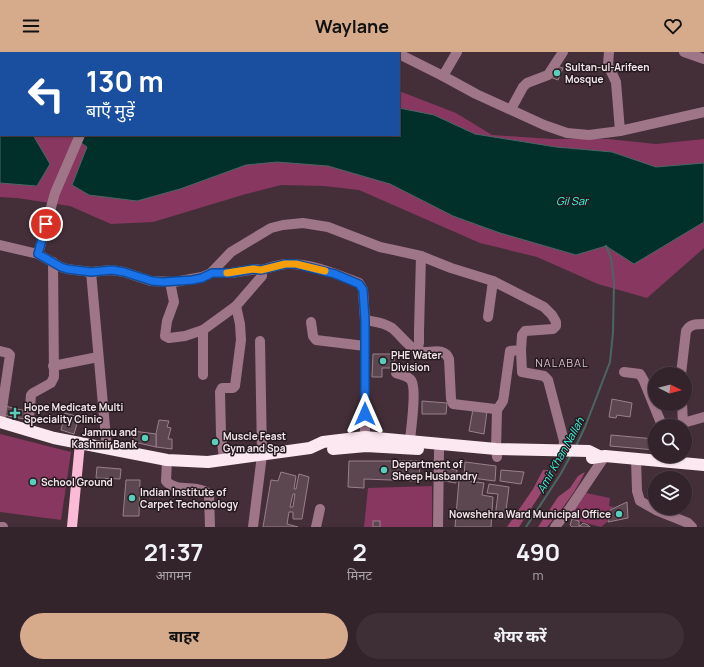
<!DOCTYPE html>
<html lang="hi">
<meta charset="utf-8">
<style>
body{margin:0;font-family:Manrope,"Noto Sans Devanagari",sans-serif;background:#3e2f36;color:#f1f3f6;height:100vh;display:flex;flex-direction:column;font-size:15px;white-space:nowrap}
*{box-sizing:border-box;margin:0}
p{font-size:13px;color:#a9a4a8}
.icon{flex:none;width:22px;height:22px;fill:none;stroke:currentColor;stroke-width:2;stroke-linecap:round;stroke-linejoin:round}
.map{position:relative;height:475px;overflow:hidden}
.panel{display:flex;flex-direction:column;background:#33232a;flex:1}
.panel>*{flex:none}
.guide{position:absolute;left:0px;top:0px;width:400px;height:84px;box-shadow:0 1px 3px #0004,0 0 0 1px #4e4047;background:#1a4fa0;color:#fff;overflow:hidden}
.needle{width:26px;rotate:96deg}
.fabs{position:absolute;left:648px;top:315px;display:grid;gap:8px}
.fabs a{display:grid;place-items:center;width:44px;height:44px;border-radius:50%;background:#33232a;box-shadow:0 1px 3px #0004,0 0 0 1px #4e4047;font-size:20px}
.pin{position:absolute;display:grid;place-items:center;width:34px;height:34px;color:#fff;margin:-17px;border:2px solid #fff;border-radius:50%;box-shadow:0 1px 4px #0007}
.me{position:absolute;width:44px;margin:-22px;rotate:0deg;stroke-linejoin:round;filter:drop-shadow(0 0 3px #0008)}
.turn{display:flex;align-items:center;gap:14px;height:84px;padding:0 20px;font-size:18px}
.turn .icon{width:52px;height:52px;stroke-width:2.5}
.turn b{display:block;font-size:28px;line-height:34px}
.eta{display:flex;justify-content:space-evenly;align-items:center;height:68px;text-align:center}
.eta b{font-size:24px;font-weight:700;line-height:28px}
.action{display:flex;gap:8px;margin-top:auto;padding:8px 20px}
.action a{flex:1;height:46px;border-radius:24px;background:#d6ab8b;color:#111;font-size:16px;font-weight:700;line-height:46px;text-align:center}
.action a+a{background:#3e2f36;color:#f1f3f6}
header{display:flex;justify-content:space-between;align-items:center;height:52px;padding:0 20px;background:#d6ab8b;color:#111;font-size:18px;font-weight:700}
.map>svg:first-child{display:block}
.green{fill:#883760}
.forest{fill:#9b4870}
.water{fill:#012f29;stroke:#4a6663}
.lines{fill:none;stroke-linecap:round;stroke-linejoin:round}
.stream{stroke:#4a6663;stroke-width:2}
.building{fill:#5c464f;stroke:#99808a;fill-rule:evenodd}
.minor{stroke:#9e7687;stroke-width:10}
.major{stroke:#fbbbd6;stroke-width:10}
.highway{stroke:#fce8f0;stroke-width:12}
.route-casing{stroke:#114b97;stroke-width:10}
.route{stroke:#1a73e8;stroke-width:7}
.slow{stroke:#f59e0b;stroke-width:7}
.poi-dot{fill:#5acebc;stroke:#241a1e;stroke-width:1.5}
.labels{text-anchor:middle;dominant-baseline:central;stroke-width:3;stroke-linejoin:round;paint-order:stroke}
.poi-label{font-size:10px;font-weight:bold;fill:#f3e5eb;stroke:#241a1e;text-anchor:start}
.water-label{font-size:11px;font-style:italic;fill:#3afce3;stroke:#241a1e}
.neighbourhood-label{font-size:11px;letter-spacing:1px;fill:#dabfca;stroke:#241a1e}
</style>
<header><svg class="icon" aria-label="menu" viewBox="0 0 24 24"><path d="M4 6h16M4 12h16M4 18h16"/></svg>Waylane<svg class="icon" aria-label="heart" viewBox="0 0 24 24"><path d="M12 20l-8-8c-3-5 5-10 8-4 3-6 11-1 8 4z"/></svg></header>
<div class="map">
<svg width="704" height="475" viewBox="0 0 704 475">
<rect width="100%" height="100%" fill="#442f38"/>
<g class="green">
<path d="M0 0 64 1H1V83H399V39L456 61 492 83 552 87H608L656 92 704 87V196L647 246 598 232 537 205 480 191 359 138 324 134 281 133 246 142 153 170 111 172 70 154 17 146 0 145Z"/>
<path d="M0 382 71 400 61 468 0 460Z"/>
<path d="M432 434V475H364L368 436Z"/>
<path d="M586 441 610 446 609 454 614 455 609 458 607 470 601 475 568 466Z"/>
</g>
<g class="forest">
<path d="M543 418H553L547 432 519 475H507L533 437Z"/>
<path d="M585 420C575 441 562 457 547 475H538L558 445 570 436 578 424Z"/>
</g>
<g class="water">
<path d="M0 0 21 1H1V83H33L50 112 37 134 0 131Z"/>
<path d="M399 56 434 63 475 82 556 95 612 100 656 115 704 111V170L634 212 606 194 576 203 500 181 453 164 390 132 328 114 277 110 246 113 180 137 137 149 89 143 72 133 87 95 70 83H399Z"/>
</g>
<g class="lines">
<g class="stream">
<path d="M576 394 585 375 610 310 613 280 614 230 611 206 606 194"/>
<path d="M526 475 560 423 571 403"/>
</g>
</g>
<g class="building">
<path d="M556 14 563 16 558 28 550 25Z"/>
<path d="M373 302H395L393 316H382V325H372Z"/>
<path d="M612 347 632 351 630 365 617 363 616 366 609 365Z"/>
<path d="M422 349 447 351 446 362H422Z"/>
<path d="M5 354 26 359 24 367 3 363Z"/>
<path d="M473 357 487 359 484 382 469 379Z"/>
<path d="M65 361 79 365 74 382 61 378Z"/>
<path d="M159 368 169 369 167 375 171 376 168 387H172V397L156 395V382Z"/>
<path d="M133 379 156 382V395L134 390Z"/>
<path d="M611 383 655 387V398L610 394Z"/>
<path d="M349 409H420L419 429 364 427V436L348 435Z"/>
<path d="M465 410 496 414 495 429 464 425Z"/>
<path d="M97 415 121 417 120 427 96 426Z"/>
<path d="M445 416 457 418 456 431 444 429Z"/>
<path d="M501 418 524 420 521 432 500 429Z"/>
<path d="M281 420 296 424 294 437H296L299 422 309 425 302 467H293V460H289L287 472 298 475H263L271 428 278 429ZM293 442H295L293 455H290Z"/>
<path d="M126 428H140L139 464H123Z"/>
<path d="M459 428 484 431 482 443 493 445 491 475H455Z"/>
<path d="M489 432 509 435 505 466 495 465 498 442 487 441Z"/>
<path d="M627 450 628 466 608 470 610 458Z"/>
<path d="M572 467 579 469V474H580L583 471 588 473 590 475H572L570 473Z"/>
<rect x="373" y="469" width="7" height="6"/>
</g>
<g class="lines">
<g class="minor">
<path d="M609 0 608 13 616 30 620 79"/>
<path d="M684 0 704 7"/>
<path d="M125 1 126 0"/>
<path d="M399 2 443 24 476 42 544 73 567 81 589 83 620 79 704 60"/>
<path d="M443 24 457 0"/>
<path d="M511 57 523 35 527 31 548 23 563 0"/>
<path d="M0 193 38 202 61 215 67 217 91 220 111 218 124 220 151 229 174 230 202 225 211 221 231 200 271 176 283 173 303 171 328 175 380 195 421 204 451 216 493 229 544 255 552 263 556 270V274L553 277 525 279 522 283 521 298 510 299 504 343 503 349 497 358"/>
<path d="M38 202 55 141 80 83"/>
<path d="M261 218C269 216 277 213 286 212 311 211 336 222 359 231L363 238 365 268V385"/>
<path d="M91 220 107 397"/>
<path d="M170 230 174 250 167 269 165 284 169 286 185 284 203 278 236 254 262 224 261 218 257 217 231 221H211"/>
<path d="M488 265 493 229"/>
<path d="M365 268C375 270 383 270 392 276 403 285 409 298 424 300 434 300 445 296 449 307L451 347 453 352 495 357 497 358 496 397 497 405"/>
<path d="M311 270 313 284 316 288 365 294"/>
<path d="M203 278V323"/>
<path d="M417 298 419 291V279L421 204"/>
<path d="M521 298 522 320 544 324 548 328 564 389 563 399"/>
<path d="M0 299 8 301 10 303 0 370"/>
<path d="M53 314 98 305"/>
<path d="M624 320 640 322 644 329 661 371 664 374"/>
<path d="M396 321C401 323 408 324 411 328 417 336 411 377 410 388"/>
<path d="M681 322 686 279C690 272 696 272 704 272"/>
<path d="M682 352 683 371"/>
<path d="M678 374 683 371 704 365"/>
<path d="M28 379 31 343 33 341 51 331 54 325 53 210"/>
<path d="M224 407 221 382 220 340 222 336H233L235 334 241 288 240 272 236 254"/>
<path d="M636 407 637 439 640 449 656 458 688 471 692 475"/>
<path d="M167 408 166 429C176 441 198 432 209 442L210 475"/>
<path d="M0 475H3"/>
<path d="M253 475 262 403 260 289"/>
<path d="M316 475 320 457"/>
<path d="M438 475 439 399"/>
<path d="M555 475 570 456 605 404"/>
</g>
<path class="major" d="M72 475 80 391"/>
<g class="highway">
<path d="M0 370 54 386 167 408 208 410 310 396 323 390 365 385 496 397 589 399 599 404"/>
<path d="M333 397 366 394 418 397"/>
<path d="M592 406 605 404 704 413"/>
</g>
</g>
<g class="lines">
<g class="route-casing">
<path id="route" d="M46 172 38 202 61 215 67 217 91 220 112 218 124 220 152 229 163 230 192 228 202 226 212 221H231L253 217 261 218 285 212H296L335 222 359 232 363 238 365 268V362"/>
</g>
<use href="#route" class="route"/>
<path class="slow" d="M227 221 253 217 261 218 285 212H296L325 219"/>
</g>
<g class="poi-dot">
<circle cx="557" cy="21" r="4"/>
<circle cx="383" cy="309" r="4"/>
<path d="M13 355h4v4h4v4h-4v4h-4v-4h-4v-4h4z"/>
<circle cx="145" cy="386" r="4"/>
<circle cx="215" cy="390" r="4"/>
<circle cx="384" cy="418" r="4"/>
<circle cx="33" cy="430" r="4"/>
<circle cx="132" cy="446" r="4"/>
<circle cx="619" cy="462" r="4"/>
</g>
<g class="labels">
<g class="poi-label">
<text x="565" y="15">Sultan-ul-Arifeen<tspan x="565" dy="12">Mosque</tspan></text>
<text x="391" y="303">PHE Water<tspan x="391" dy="12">Division</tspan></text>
<text x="24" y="355">Hope Medicate Multi<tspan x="24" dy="12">Speciality Clinic</tspan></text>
<text x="137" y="380" text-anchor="end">Jammu and<tspan x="137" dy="12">Kashmir Bank</tspan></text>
<text x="223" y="384">Muscle Feast<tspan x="223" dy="12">Gym and Spa</tspan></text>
<text x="392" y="412">Department of<tspan x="392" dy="12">Sheep Husbandry</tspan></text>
<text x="41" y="430">School Ground</text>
<text x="140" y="440">Indian Institute of<tspan x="140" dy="12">Carpet Techonology</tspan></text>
<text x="611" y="462" text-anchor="end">Nowshehra Ward Municipal Office</text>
</g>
<g class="water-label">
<text x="572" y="148">Gil Sar</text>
<text transform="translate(560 403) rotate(-61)">Amir Khan Nallah</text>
</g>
<g class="neighbourhood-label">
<text x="562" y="310">NALABAL</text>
</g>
</g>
</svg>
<div class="fabs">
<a><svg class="needle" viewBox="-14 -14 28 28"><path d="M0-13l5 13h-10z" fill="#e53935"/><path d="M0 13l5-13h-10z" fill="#a9a4a8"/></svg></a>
<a><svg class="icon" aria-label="search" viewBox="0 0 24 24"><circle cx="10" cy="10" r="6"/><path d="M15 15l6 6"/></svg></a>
<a><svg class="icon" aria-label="layers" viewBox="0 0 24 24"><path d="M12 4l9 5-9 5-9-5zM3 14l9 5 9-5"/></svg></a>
</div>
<div class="pin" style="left:46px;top:172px;background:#d93025"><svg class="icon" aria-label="arrive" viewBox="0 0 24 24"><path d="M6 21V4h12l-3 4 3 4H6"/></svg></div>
<svg class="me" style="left:365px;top:362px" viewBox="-20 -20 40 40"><path d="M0-17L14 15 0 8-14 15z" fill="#1a73e8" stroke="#fff" stroke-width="4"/></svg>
<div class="guide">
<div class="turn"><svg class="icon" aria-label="left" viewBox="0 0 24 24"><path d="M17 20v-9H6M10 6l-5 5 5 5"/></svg><div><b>130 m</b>बाएँ मुड़ें</div></div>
</div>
</div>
<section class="panel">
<div class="eta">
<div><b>21:37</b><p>आगमन</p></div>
<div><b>2</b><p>मिनट</p></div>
<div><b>490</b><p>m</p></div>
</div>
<div class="action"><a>बाहर</a><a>शेयर करें</a></div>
</section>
